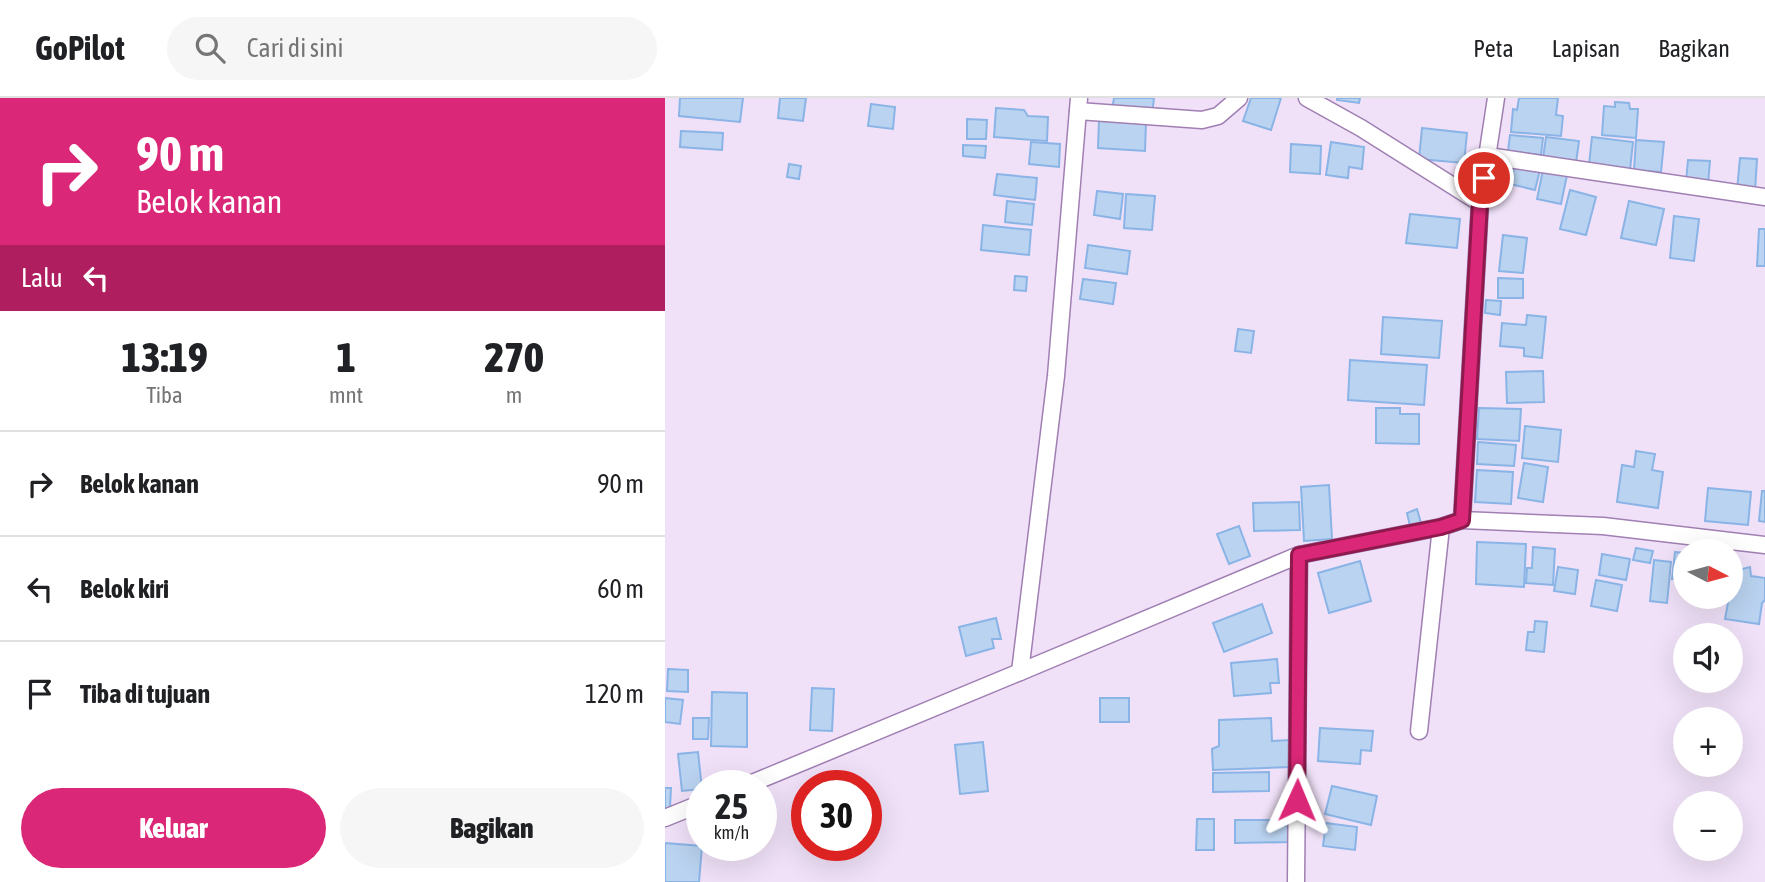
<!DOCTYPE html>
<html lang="id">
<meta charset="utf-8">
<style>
body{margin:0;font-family:"Asap Condensed",sans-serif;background:#f6f6f6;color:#202124;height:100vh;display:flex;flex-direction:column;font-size:26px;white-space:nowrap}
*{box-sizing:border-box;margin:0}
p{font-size:23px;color:#757577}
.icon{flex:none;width:38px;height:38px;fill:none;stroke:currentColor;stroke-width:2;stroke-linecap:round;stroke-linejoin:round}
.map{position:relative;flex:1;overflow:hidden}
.drawer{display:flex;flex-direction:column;background:#fff;width:665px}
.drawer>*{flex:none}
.banner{background:#db2777;color:#fff;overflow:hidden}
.needle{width:46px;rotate:96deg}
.fabs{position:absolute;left:1008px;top:441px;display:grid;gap:14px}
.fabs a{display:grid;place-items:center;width:70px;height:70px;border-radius:50%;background:#fff;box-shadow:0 7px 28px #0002;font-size:35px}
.speed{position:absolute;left:21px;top:672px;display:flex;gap:14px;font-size:35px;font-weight:700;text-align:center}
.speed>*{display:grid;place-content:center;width:91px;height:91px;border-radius:50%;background:#fff;box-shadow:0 7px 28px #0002;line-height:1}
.speed small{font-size:18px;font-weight:400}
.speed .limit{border:10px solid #d22;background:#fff;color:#111}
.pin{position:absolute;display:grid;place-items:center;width:60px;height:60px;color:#fff;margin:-30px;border:4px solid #fff;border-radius:50%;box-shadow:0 2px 7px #0007}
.me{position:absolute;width:77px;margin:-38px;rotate:1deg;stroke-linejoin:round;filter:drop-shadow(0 0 5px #0008)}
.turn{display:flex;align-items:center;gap:24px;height:147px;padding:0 21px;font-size:32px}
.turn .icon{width:91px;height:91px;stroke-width:2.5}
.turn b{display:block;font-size:49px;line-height:60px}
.then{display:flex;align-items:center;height:66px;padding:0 21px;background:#0003;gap:14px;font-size:26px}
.eta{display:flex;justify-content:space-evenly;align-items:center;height:119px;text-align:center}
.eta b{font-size:42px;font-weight:800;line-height:49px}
.cta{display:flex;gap:14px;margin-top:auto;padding:14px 21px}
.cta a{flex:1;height:80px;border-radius:42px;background:#db2777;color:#fff;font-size:28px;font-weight:800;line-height:80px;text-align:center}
.cta a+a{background:#f6f6f6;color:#202124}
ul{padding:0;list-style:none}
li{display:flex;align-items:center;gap:21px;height:105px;padding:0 21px;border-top:2px solid #e0e0e0}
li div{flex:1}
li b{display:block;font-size:26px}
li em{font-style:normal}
header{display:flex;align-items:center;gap:42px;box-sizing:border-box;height:98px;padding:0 35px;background:#fff;border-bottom:2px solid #e0e0e0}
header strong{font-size:33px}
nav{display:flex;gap:38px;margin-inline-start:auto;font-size:24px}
.search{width:490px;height:63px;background:#f6f6f6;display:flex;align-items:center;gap:18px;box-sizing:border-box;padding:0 24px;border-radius:38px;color:#757577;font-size:26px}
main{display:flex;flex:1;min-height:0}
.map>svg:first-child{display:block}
.building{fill:#bad3f0;stroke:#8ab4e6;stroke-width:2}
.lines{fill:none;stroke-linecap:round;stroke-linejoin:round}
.minor-casing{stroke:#a07fb3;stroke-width:19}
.minor{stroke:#fff;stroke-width:16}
.route-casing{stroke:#8e194d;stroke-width:18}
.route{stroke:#db2777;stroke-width:12}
</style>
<header>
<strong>GoPilot</strong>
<div class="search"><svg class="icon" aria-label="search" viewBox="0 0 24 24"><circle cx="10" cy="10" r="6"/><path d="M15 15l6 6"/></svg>Cari di sini</div>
<nav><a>Peta</a><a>Lapisan</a><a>Bagikan</a></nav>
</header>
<main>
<section class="drawer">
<div class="banner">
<div class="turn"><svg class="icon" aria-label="right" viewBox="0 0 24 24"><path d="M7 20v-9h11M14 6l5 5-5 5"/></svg><div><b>90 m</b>Belok kanan</div></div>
<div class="then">Lalu<svg class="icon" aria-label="left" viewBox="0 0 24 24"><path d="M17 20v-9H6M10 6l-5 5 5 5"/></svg></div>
</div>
<div class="eta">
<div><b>13:19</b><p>Tiba</p></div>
<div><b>1</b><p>mnt</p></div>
<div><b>270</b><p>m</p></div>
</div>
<ul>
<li><svg class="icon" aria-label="right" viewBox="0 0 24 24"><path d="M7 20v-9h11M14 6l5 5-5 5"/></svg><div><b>Belok kanan</b></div><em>90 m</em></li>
<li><svg class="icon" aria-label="left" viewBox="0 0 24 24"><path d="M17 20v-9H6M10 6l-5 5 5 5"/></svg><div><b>Belok kiri</b></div><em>60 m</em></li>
<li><svg class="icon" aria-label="arrive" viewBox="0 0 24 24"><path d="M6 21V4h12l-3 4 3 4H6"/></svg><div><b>Tiba di tujuan</b></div><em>120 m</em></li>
</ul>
<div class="cta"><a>Keluar</a><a>Bagikan</a></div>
</section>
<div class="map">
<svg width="1100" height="784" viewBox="0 0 1100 784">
<rect width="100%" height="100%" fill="#f0e1f8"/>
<g class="building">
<path d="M15 0H78L75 24 14 18Z"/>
<path d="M115 0H141L138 23 113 20Z"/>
<path d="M449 0H489L487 17 447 12Z"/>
<path d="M586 0H616L606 32 578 23Z"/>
<path d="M672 0H695L694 5 672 2Z"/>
<path d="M854 0H893L891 17 898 18 896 38 846 34 848 11 852 12Z"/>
<path d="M950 4 964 5 965 11H973L971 40 937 37 939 8 950 9Z"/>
<path d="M206 6 230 9 228 31 203 28Z"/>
<path d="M331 10 359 12 363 18 383 19 382 43 329 39Z"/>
<path d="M302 21 322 22 321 41H302Z"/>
<path d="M434 22 481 24 480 53 433 50Z"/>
<path d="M757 30 802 35 799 65 754 61Z"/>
<path d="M16 33 58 35 57 52 15 49Z"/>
<path d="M845 37 878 40 876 57 843 53Z"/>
<path d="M881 39 914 43 911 65 878 60Z"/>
<path d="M927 39 968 44 965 72 924 67Z"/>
<path d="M971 42 999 44 996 74 969 72Z"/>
<path d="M366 44 395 46 394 69 364 66Z"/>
<path d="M666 44 699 49 697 71 684 69 683 80 661 77Z"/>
<path d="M626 46 656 48 655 76 625 74Z"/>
<path d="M298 47 321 48 320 60 298 58Z"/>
<path d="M1075 60 1092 61 1090 93 1072 92Z"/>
<path d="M1023 62 1045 63 1043 86 1021 84Z"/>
<path d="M124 66 136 68 134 81 122 79Z"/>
<path d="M850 66 875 72 870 92 845 86Z"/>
<path d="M878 72 902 77 896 106 872 101Z"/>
<path d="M332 76 372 80 370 102 329 97Z"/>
<path d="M905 92 931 99 921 137 895 131Z"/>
<path d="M432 93 458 96 455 121 429 117Z"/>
<path d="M461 96 490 98 487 132 459 130Z"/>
<path d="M342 103 369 106 367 127 340 124Z"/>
<path d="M964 103 999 111 991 147 956 140Z"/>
<path d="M745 116 795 121 792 150 741 145Z"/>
<path d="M1009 118 1034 121 1029 163 1005 160Z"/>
<path d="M318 127 366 132 364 157 316 152Z"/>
<path d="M1094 131H1100V168H1092Z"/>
<path d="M838 137 862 140 858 175 834 173Z"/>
<path d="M423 147 465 153 462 176 420 170Z"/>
<path d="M350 178 362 179 361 193 349 192Z"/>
<path d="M833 180 858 181V200H833Z"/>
<path d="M418 181 451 185 448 206 415 201Z"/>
<path d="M821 202 836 203 835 217 820 215Z"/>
<path d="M862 217 881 219 877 260 859 258V250L835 248 837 225 861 227Z"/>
<path d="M718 219 777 223 774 260 716 256Z"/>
<path d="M573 231 589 233 586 255 570 253Z"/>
<path d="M685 262 762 267 759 307 683 302Z"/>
<path d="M878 273 879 304 842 305 841 274Z"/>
<path d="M711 310H735V316H754V346L711 345Z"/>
<path d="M814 310 856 311 854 343 812 341Z"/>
<path d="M860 328 896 332 893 364 857 360Z"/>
<path d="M813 344 851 347 849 368 812 366Z"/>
<path d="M971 353 990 356 987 372 998 374 993 410 952 404 957 367 969 369Z"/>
<path d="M859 365 883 369 878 404 853 400Z"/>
<path d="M812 372 848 374 846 406 810 404Z"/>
<path d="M664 387 667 441 639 443 636 389Z"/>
<path d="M1043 390 1086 394 1083 427 1040 423Z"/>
<path d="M1097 393H1100V424L1094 423Z"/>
<path d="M634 404 635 432 589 433 588 405Z"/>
<path d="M752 411 756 425 745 428 742 415Z"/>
<path d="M574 428 585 458 564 466 552 436Z"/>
<path d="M812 444 861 446 859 489 811 486Z"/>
<path d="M868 449 890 451 888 487 861 485 862 470H867Z"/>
<path d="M971 450 988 453 985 465 968 462Z"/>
<path d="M1010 454 1020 455V482L1007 481Z"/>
<path d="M937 456 965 461 961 482 934 477Z"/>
<path d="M989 462 1006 464 1002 505 985 503Z"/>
<path d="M695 463 706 503 664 515 653 475Z"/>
<path d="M893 469 913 472 910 496 889 493Z"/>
<path d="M1085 469 1086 478 1100 480V502L1097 505 1094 526 1060 521 1064 499 1069 496 1073 472Z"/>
<path d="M931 482 957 487 952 513 926 508Z"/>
<path d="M597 506 607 535 559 554 548 525Z"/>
<path d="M331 520 336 541H327L329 550 301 558 294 529Z"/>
<path d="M870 523 882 524 879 554 861 552 863 534H869Z"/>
<path d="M612 561 614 585H605L606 595 569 598 566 565Z"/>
<path d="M3 571 23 572V594L2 593Z"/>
<path d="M147 590 169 591 167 633 145 632Z"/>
<path d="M47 594 82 595V649L46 648Z"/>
<path d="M0 600 18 602 15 626 0 624Z"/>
<rect x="435" y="600" width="29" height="24"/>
<path d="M28 620H44L43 641H28Z"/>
<path d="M606 620 607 643 625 642 626 669 548 672 547 651 554 648V622Z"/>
<path d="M655 630 708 633 706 653 696 652 695 666 653 663Z"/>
<path d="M318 644 323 693 295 696 290 647Z"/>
<path d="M33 654 37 691 17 693 13 656Z"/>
<path d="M604 674V693L548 694V675Z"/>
<path d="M667 688 712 698 706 727 660 716Z"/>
<path d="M0 690H6L5 710H0Z"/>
<path d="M532 721H549V752H531Z"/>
<path d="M570 722H610V728H626V744L570 745Z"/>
<path d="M661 725 692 729 690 752 658 748Z"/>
<path d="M0 745 37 748 34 784H0Z"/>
</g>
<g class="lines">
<g class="minor-casing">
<g id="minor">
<path d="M414 0 391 278 355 574 634 457 776 429 797 422"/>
<path d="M642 0 696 30 815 105"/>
<path d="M831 0 815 105 797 422 938 428 1100 447"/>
<path d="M413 13 537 22 553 18 574 0"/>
<path d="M823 58 1100 99"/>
<path d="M754 633 776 429"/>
<path d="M80 688 355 574"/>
<path d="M0 720 37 705"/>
<path d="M631 784 634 457"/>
</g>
</g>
<use href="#minor" class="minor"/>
</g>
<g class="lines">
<g class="route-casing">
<path id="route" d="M632 702 634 457 776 429 797 422 815 105 819 80"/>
</g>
<use href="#route" class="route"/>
</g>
</svg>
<div class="fabs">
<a><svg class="needle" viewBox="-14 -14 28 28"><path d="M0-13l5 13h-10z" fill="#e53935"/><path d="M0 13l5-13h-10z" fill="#757577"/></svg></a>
<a><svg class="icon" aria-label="sound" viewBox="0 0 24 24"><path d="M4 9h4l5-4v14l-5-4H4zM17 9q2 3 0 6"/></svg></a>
<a>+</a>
<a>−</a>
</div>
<div class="speed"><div>25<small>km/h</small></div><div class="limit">30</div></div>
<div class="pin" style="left:819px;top:80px;background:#d93025"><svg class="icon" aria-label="arrive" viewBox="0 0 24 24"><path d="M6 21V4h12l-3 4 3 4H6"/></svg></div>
<svg class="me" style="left:632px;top:702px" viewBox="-20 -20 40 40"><path d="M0-17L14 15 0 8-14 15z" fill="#db2777" stroke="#fff" stroke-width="4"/></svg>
</div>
</main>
